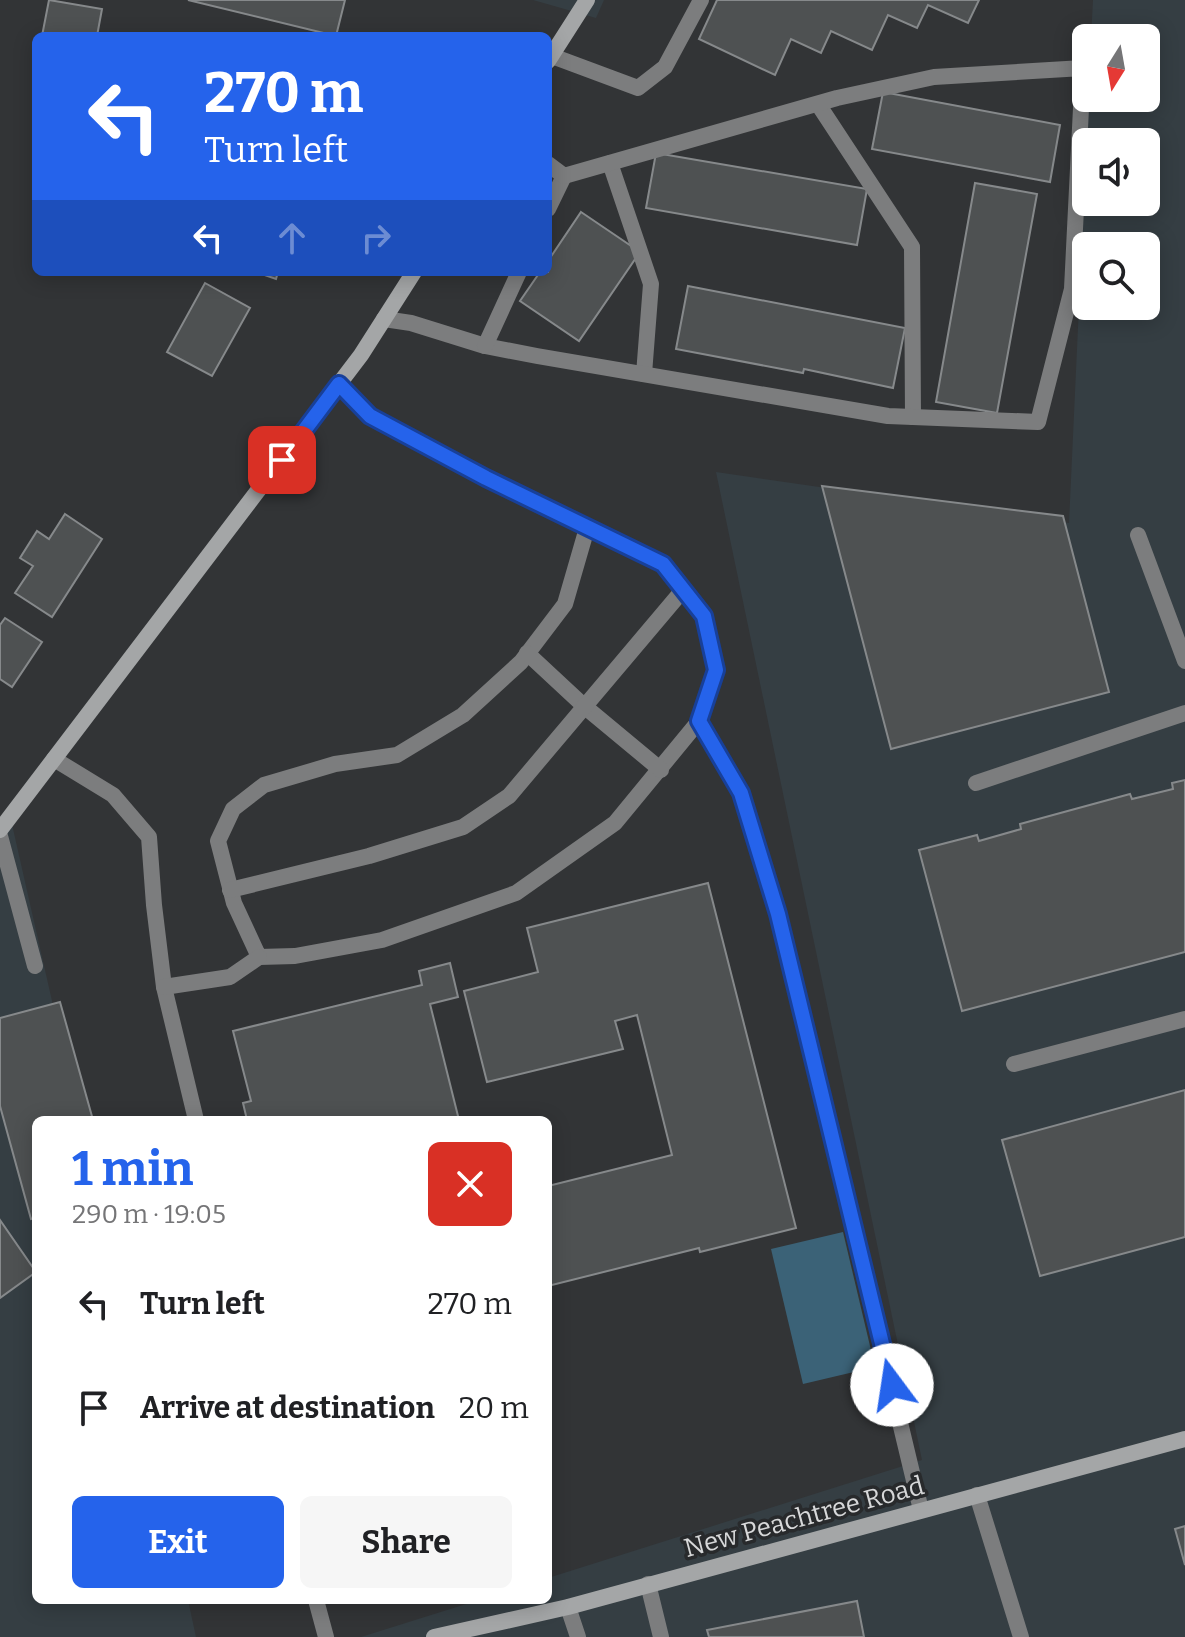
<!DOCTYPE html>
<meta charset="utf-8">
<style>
body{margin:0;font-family:Bitter,serif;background:#f6f6f6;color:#202124;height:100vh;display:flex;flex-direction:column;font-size:30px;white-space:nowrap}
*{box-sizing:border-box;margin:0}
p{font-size:26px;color:#757577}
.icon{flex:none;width:44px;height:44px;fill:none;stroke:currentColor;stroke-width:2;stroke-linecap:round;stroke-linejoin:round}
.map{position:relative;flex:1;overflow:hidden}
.panel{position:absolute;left:32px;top:1116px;width:520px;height:488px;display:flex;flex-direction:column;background:#fff;border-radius:12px;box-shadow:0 4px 20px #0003}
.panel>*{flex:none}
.top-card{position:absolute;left:32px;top:32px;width:520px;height:244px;border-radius:12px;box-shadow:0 4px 20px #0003;background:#2563eb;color:#fff;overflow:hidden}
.needle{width:52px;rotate:191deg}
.controls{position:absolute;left:1072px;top:24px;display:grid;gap:16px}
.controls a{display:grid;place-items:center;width:88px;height:88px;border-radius:12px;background:#fff;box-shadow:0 4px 20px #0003;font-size:40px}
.pin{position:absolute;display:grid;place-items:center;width:68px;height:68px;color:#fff;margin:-34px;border-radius:16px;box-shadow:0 4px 12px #0006}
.me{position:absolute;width:88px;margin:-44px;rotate:346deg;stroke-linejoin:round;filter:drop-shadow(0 0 6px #0008)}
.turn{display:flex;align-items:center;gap:28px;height:168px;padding:0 40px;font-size:36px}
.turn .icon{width:104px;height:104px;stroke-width:2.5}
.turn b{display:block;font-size:56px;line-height:68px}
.lanes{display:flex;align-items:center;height:76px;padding:0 40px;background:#0003;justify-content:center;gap:40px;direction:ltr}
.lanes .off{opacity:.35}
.round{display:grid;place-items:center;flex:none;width:84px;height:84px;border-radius:12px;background:#f6f6f6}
.head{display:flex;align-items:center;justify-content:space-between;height:136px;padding:0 40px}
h1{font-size:48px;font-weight:700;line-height:60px;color:#2563eb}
.button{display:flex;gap:16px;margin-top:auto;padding:16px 40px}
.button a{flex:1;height:92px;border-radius:12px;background:#2563eb;color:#fff;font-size:32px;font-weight:700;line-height:92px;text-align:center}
.button a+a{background:#f6f6f6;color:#202124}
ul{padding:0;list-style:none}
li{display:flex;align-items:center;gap:24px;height:104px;padding:0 40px}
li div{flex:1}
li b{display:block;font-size:30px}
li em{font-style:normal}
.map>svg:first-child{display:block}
.built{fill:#353e43;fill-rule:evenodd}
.green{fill:#3b6277}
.building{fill:#4e5152;stroke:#86898b;stroke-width:2}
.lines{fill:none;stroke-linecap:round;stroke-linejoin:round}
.lane{stroke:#7c7d7e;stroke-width:16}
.secondary{stroke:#a4a6a7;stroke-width:16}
.route-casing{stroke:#184099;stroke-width:20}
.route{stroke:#2563eb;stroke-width:14}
.labels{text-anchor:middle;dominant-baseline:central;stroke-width:7;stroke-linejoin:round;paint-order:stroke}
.street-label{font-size:26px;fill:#d7d8d9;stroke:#282a2c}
</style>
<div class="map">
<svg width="1185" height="1637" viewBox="0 0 1185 1637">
<rect width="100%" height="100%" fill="#323436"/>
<g class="built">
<path d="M533 0H604L596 18Z"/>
<path d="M1093 0H1185V1637H361L479 1600H548V1578L922 1460 716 472 1069 523 1086 153V202H1146V142H1086L1088 98H1146V38H1091ZM1086 246H1146V306H1086Z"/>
<path d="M11 820 79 1120H36V1600H188L196 1637H0V835Z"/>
</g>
<path class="green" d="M843 1232 875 1367 803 1384 771 1249Z"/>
<g class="building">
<path d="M49 0 102 9 97 36H42Z"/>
<path d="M188 0H345L336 36Z"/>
<path d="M717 0H979L968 23 928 5 917 28 888 15 872 50 831 31 821 53 791 39 775 75 699 39Z"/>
<path d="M883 92 1060 125 1050 182 872 149Z"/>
<path d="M656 153 867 189 857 245 646 208Z"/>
<path d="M975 183 1037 194 997 413 936 402Z"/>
<path d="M581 212 640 252 579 341 520 301 540 272H548V261Z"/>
<path d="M256 272H278L276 279Z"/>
<path d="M205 283 250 308 212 376 167 352Z"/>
<path d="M688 286 905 328 893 388 804 369 803 373 676 349Z"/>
<path d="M822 486 1063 516 1109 692 891 749Z"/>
<path d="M65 514 102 539 52 617 15 593 33 566 20 558 37 531 49 539Z"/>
<path d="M5 618 42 642 12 687 0 679V625Z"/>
<path d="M1185 780V952L962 1011 919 850 977 835 979 841 1021 829 1020 824 1130 794 1132 799 1173 789 1172 783Z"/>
<path d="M708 883 796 1228 700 1252 699 1248 548 1286V1186L672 1155 637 1015 615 1021 623 1049 487 1082 464 991 538 972 527 928Z"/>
<path d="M450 963 458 997 430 1004 459 1120H247L243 1103 251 1101 233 1031 422 985 419 971Z"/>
<path d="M60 1002 93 1120H36V1218L31 1219 0 1106V1018Z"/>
<path d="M1185 1090V1237L1040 1276 1002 1140Z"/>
<path d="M0 1220 36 1272 0 1298Z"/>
<path d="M1185 1526V1565L1175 1529Z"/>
<path d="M857 1601 864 1637H709L707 1630Z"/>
</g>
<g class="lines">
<g class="lane">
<path d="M552 56 638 88 665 67 701 0"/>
<path d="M818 104 912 247 913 417"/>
<path d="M610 163 651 284 644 374"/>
<path d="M548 209 564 176"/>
<path d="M384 319 411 323 485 346 537 356 888 416 1038 422 1072 289 1083 68 934 77 837 98 564 176 548 164"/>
<path d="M485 346 519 272"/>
<path d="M339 384 370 416 486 478 663 564 704 616 716 670 699 721 615 823 516 893 382 940 295 956 259 957 234 903 218 841 233 809 264 785 335 764 397 755 463 715 521 662 565 604 587 528"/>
<path d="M1138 535 1185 661"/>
<path d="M527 653 584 706 661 770"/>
<path d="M699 721 741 793 778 914 921 1510"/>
<path d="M54 759 113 795 149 837 154 905 164 987 196 1120"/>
<path d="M976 783 1185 713"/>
<path d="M0 836 35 966"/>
<path d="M230 890 369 856 463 827 509 796 683 590"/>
<path d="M164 987 230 977 259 957"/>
<path d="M1014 1064 1185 1019"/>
<path d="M977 1495 1021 1637"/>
<path d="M648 1584 661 1637"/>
<path d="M316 1600 326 1637"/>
<path d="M568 1607 578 1637"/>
</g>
<g class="secondary">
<path d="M548 61 587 0"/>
<path d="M0 830 361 355 414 272"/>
<path d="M434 1637 568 1607 1185 1439"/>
</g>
</g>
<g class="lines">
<g class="route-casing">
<path id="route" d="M282 460 339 384 370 416 486 478 663 564 704 616 716 670 699 721 741 793 778 914 892 1385"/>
</g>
<use href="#route" class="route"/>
</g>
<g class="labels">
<g class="street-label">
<text transform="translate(804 1517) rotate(-15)">New Peachtree Road</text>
</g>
</g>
</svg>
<div class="controls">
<a><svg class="needle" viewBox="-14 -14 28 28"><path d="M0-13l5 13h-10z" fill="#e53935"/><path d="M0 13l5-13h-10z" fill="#757577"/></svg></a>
<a><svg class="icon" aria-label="sound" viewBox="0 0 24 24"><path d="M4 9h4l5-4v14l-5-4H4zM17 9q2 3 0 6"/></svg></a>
<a><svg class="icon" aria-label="search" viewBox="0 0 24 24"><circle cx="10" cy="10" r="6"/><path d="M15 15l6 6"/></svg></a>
</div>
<div class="pin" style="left:282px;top:460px;background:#d93025"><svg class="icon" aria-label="arrive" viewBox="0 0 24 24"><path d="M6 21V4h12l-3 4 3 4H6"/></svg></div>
<svg class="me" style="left:892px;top:1385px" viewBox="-20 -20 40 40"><circle r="19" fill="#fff"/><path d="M0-13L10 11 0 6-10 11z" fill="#2563eb"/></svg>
<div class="top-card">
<div class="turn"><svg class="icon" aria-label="left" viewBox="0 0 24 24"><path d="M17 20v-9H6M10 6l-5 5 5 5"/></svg><div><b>270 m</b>Turn left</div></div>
<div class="lanes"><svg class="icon" aria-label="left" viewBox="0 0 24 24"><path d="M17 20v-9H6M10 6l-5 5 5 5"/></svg><svg class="icon off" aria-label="ahead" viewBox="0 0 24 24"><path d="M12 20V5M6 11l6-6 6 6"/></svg><svg class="icon off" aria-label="right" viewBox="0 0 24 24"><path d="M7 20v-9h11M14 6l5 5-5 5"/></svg></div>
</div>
<section class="panel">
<div class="head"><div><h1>1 min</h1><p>290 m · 19:05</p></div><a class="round" style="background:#d93025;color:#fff"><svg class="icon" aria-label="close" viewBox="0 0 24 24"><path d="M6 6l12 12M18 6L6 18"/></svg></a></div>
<ul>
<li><svg class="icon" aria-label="left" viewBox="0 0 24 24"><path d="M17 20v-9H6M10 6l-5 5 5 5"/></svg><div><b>Turn left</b></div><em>270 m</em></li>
<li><svg class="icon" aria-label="arrive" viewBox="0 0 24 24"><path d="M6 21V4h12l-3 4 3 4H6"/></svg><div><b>Arrive at destination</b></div><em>20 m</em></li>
</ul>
<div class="button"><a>Exit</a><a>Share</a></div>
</section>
</div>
